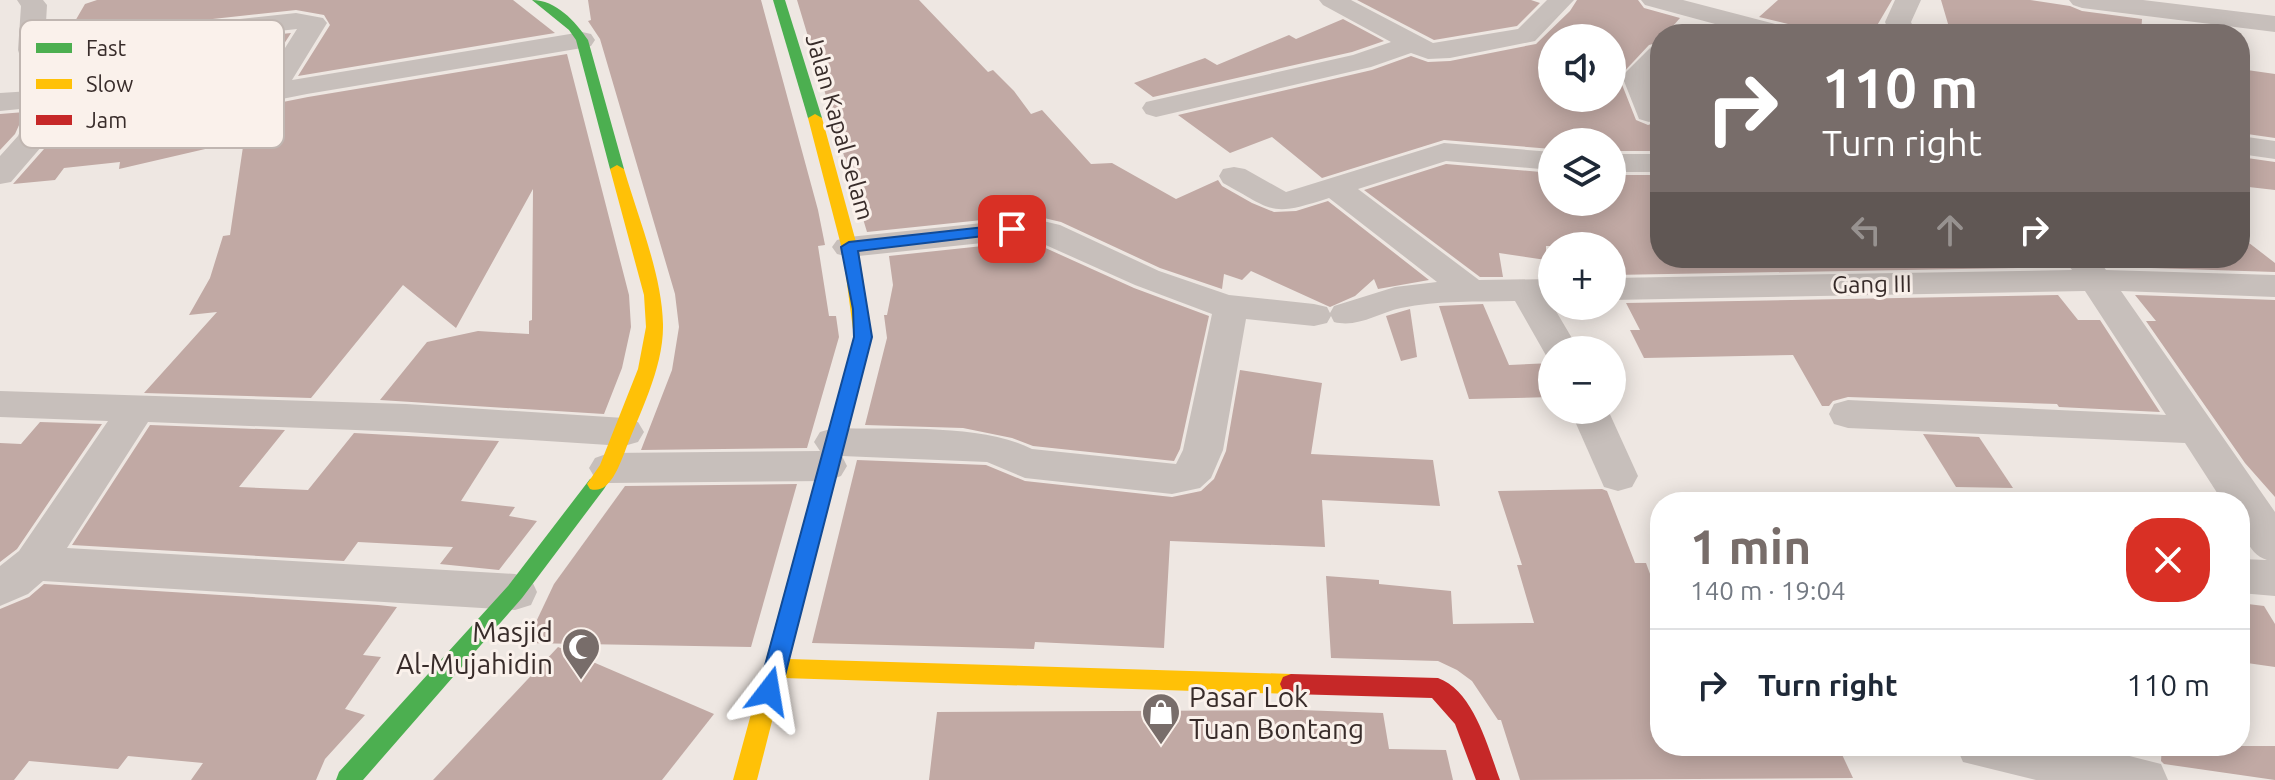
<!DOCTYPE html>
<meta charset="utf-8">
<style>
body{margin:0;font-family:Ubuntu,sans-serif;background:#f6f6f7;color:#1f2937;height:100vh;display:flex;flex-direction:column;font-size:30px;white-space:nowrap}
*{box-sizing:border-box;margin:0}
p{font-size:26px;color:#747a83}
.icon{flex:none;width:44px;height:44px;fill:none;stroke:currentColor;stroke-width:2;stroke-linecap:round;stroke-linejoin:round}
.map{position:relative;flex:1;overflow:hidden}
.side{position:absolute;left:1650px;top:492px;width:600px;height:264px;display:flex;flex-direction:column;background:#fff;border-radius:32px;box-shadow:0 4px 20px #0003}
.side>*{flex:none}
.top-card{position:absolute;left:1650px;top:24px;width:600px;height:244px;border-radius:32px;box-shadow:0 4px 20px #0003;background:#786d6a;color:#fff;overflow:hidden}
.fabs{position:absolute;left:1538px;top:24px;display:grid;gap:16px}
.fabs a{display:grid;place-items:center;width:88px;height:88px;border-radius:50%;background:#fff;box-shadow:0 4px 20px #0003;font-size:40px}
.pin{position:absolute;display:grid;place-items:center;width:68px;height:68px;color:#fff;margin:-34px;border-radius:16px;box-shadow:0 4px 12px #0006}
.me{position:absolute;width:88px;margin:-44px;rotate:14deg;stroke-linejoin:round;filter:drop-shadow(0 0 6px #0008)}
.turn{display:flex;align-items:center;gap:28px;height:168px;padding:0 40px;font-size:36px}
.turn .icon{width:104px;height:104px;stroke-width:2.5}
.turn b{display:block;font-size:56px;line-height:68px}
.lanes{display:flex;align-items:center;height:76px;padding:0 40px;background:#0003;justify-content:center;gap:40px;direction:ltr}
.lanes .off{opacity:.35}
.round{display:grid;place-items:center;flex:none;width:84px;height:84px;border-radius:32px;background:#f6f6f7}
.summary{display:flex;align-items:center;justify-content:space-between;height:136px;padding:0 40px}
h1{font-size:48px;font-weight:700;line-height:60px;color:#786d6a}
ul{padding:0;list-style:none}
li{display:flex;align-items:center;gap:24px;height:112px;padding:0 40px;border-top:2px solid #e0e1e3}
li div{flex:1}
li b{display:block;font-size:30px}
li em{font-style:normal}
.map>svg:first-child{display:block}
.building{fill:#c1a9a4;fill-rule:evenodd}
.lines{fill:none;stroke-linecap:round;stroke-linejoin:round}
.street{fill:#c7bfbb;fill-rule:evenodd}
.fast{fill:#4caf50;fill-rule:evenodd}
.slow{fill:#ffc107;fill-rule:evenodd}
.jam{fill:#c62828;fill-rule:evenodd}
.route{fill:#1a73e8;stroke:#114b97;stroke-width:2}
.labels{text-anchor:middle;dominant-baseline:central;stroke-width:6;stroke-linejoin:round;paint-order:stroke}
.street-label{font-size:24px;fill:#382c2a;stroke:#faf1eb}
.near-poi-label{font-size:28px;fill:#382c2a;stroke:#faf1eb;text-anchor:end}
.key{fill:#faf1eb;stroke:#c0b6b1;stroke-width:2}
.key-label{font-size:22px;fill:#382c2a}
</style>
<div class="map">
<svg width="2275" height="780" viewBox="0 0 2275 780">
<rect width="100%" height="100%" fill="#eee7e2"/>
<g class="building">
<path d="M97 0H513L555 33 298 76 330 25 324 15 296 10 67 35 85 4Z"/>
<path d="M588 0H761L818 210 825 245 818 246 829 316H836L839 337 807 448 641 450 672 370 679 327 675 294 600 39 588 21 591 20Z"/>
<path d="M797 0H919L988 72 993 70 1014 91 1031 114 1042 110 1091 164 1112 163 1176 199 1218 180 1222 186 1252 203 1274 212 1296 211 1328 201 1429 280 1378 289 1374 279 1355 296 1330 307 1251 271 1242 280 1224 274 1222 289 1160 268 1061 222 1031 215 867 232Z"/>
<path d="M1357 0H1531L1540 3 1517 26 1434 40Z"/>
<path d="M1577 0H1638L1644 8 1680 18 1666 34H1660V42L1649 45 1619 77 1636 120 1648 125 1660 121V151H1612V142H1552V149L1444 140 1322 178 1272 137 1230 153 1178 115 1372 70 1411 56 1428 62 1450 61 1536 44 1570 11ZM1552 38H1612V98H1552Z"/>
<path d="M1778 0H1892L1872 34H1799L1792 25 1759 17Z"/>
<path d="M1941 0H2030L2070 6 2082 11 2142 19 2141 34H1951Z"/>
<path d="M1343 19 1384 41 1352 52 1153 97 1134 83 1205 58 1217 65 1289 35 1296 39Z"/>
<path d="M291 33 259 83 57 122 65 97 56 72 67 57Z"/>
<path d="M567 54 629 295 631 327 622 368 604 414 380 400 427 342 478 331 529 334V321L532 320 533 189 456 328 403 285 311 398 144 393 217 312 189 315 210 278 223 236 230 235 244 140 119 169 120 162 64 168 55 180 13 184 44 149 308 97Z"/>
<path d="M2240 69 2275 74V138L2240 133Z"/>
<path d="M25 112 15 134 0 150V114Z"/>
<path d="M2240 157 2275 162V190L2240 186Z"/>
<path d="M1446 164 1552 173V202H1612V175H1660V258H2012L2018 268 1612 275V246H1546V260L1499 253 1503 277H1480L1364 190Z"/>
<path d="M2240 236 2275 263V272L2120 267 2111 258H2240Z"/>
<path d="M1030 241 1134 288 1209 316 1180 449 1174 461 1033 446 1012 438 963 428 865 425 887 338 884 315H887L893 285 889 256Z"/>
<path d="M2058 295 2078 320H2100L2160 412 2059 407 2057 404 1848 397 1833 401 1829 406H1822L1793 355 1644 358 1630 330H1640L1626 303Z"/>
<path d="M2135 295 2275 300V497L2245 463 2146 321H2156Z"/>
<path d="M1483 304 1509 365 1552 363V397L1469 399 1439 306Z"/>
<path d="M1410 309 1417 357 1401 361 1386 316Z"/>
<path d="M1240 370 1322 383 1311 454 1433 460 1440 506 1322 500 1325 547 1170 541 1164 648 1035 642 1034 649 812 643 857 460 986 465 1025 481 1172 497 1201 491 1214 479 1226 451Z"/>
<path d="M40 422 102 424 17 549 0 562V443L21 444Z"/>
<path d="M150 425 285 430 239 487 308 490 354 433 499 441 461 501 515 507 509 516 537 521 499 570 440 564 453 547 358 542 344 561 72 545Z"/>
<path d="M1923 434 1979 437 2013 488 1956 487Z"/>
<path d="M797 484 751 647 526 643 554 584 625 486Z"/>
<path d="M1602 489 1607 491 1635 563H1646L1660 601V746H1838L1853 778 1520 780 1501 720H1498L1472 681 1457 670 1438 661 1331 658 1326 576 1379 580V584L1451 591 1453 624 1534 623 1517 565H1522L1498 491Z"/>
<path d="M44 584 378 605 397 607 363 655 381 657 345 709 365 715 325 759 316 780H191L203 763 128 756 118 769 29 761 14 780H0V609L29 597Z"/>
<path d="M2240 603 2264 606 2275 624V667L2240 662Z"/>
<path d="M558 647 714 714 662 780H433Z"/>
<path d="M1300 710 1383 713 1389 749 1446 750 1453 780H929L937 712Z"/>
<path d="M2162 746H2275V780L2164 764 2161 761Z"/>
</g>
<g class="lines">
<g class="street">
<path d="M17 0H43L47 5 45 40 296 13 323 18 327 23 292 80 582 32 591 34 595 40 591 46 582 48 307 94 42 146 11 182 0 184V156L18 136 30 108 0 111V93L31 91 18 50 21 6ZM297 29 261 86 52 126 62 98 47 56Z"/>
<path d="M1319 0H1351L1433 43 1518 29 1547 0H1574L1535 41 1450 58 1428 59 1411 53 1371 67 1156 117 1146 114 1142 108 1146 102 1353 55 1391 42 1323 5Z"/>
<path d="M1641 0H1683L1791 28 1795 34H1752L1645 5Z"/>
<path d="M1895 0H1921L1911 22 1916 34H1890L1885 22Z"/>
<path d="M2069 0H2143L2275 16V32L2082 8 2073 5Z"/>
<path d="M1660 45V68L1650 77 1660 104V118L1649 122 1639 119 1622 76 1651 47Z"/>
<path d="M2240 136 2275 141V159L2240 154Z"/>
<path d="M1444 143 1552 152V170L1446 161 1358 189 1479 280 1552 279 1550 301 1579 350H1552V360L1548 359 1515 301C1477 302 1438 300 1401 308 1378 313 1358 328 1334 322L1331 316 1327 323 1314 326 1246 319 1223 450 1211 478 1200 488 1172 494 1025 478 987 462 842 456 847 466 841 476 827 481 609 483 595 478 589 468 595 458 609 453 820 451 814 442 820 432 834 428C893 430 981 423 1032 449L1176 464 1183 450 1212 314 1135 285 1030 238 849 257 837 254 832 247 837 240 849 237 1030 218 1060 225 1159 271 1229 295 1314 304 1327 307 1330 313 1334 306 1395 287 1437 282 1329 198C1270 217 1276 212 1223 183L1219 176 1223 169 1234 167 1245 169 1286 192Z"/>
<rect x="1612" y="154" width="48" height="18"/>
<path d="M2074 259H2098L2106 270 2275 275V297L2121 291 2275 512V596L2240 593V559L2267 560C2244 553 2240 522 2240 502H2223L2185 443 1848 428 1834 424 1829 414 1834 404 1848 400 2166 415 2085 291 1612 300V278L2072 270 2069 266Z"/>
<path d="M0 391 406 404 624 418 638 422 644 432 638 442 624 446 406 432 148 422 67 548 515 574 531 579 537 592 531 605 515 610 43 581 28 594 0 606V566L19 551 108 421 0 417Z"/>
<path d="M1570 410H1608L1638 476 1632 487 1618 491 1604 487Z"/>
<path d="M1956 746H2090L2161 764 2168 780H2036L1963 762Z"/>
</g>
<g class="fast">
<path d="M532 0C556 0 575 21 588 40L624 169 622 172H612L610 169 576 40 569 30Z"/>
<path d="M773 0H785L822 118 820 121 815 122 808 118Z"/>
<path d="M597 477 604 479 607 484 604 489 522 598 363 780H336L339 772 508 586 590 479Z"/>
</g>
<g class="slow">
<path d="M815 114 822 118 859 253 872 337 788 659 1291 674 1299 677 1302 684 1299 691 1291 694 783 678 757 780H733L854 337 843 253 808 118Z"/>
<path d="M617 165 624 169C638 217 662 275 663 324 664 368 639 414 624 454 618 468 609 495 590 489L587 484 600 465 638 369 646 327 644 295 610 169Z"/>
</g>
<path class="jam" d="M1291 674 1438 678C1474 691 1488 748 1500 780H1476L1455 724 1432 698 1291 694 1283 691 1280 684 1283 677Z"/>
</g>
<path class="route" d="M1012 224 1020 229 1017 232 858 251 872 337 781 691 777 698 769 701 761 698 758 691 854 337 853 309 841 247 849 242Z"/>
<defs>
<g id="mosque-pin" transform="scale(2)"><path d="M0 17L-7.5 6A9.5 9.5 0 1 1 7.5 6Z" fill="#786d6a" stroke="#faf1eb"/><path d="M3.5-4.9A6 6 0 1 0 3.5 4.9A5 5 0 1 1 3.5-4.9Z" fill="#fff"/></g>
<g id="shop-pin" transform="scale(2)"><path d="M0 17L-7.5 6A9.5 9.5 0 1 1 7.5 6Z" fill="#786d6a" stroke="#faf1eb"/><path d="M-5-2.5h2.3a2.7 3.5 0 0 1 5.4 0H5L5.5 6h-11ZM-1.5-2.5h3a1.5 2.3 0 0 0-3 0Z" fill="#fff"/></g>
</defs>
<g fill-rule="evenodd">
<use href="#mosque-pin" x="581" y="647"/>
<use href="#shop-pin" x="1161" y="712"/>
</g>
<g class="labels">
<g class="street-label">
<text transform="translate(840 127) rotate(74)">Jalan Kapal Selam</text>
<text transform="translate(1872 284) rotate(-1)">Gang III</text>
</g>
<g class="near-poi-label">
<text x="553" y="631">Masjid<tspan x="553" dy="32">Al-Mujahidin</tspan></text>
<text x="1189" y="696" text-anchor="start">Pasar Lok<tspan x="1189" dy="32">Tuan Bontang</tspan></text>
</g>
</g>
<rect x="20" y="20" width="264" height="128" rx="12" class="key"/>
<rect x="36" y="43" width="36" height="10" fill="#4caf50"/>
<rect x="36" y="79" width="36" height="10" fill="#ffc107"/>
<rect x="36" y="115" width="36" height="10" fill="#c62828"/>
<g class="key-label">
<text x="86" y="56">Fast</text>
<text x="86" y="92">Slow</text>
<text x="86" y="128">Jam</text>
</g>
</svg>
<div class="fabs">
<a><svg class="icon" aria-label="sound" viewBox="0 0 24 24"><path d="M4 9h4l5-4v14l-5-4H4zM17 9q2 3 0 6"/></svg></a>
<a><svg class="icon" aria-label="layers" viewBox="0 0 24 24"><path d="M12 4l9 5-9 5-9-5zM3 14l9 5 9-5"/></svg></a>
<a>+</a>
<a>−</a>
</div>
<div class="pin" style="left:1012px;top:229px;background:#d93025"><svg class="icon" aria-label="arrive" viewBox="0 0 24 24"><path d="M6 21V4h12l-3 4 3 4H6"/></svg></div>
<svg class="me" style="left:769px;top:691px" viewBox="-20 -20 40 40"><path d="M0-17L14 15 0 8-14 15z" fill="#1a73e8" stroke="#fff" stroke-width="4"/></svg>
<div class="top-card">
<div class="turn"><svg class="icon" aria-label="right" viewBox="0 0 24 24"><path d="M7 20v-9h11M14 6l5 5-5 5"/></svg><div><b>110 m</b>Turn right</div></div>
<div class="lanes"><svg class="icon off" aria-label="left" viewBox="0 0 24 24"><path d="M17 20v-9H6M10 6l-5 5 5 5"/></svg><svg class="icon off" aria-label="ahead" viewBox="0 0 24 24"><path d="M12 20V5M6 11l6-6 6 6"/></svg><svg class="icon" aria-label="right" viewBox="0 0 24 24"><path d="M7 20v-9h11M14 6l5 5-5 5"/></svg></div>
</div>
<section class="side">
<div class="summary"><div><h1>1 min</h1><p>140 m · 19:04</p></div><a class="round" style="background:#d93025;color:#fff"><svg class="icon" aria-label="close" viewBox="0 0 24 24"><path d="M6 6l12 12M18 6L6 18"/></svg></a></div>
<ul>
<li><svg class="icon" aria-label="right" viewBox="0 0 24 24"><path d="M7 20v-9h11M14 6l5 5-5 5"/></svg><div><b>Turn right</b></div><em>110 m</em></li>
</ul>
</section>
</div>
